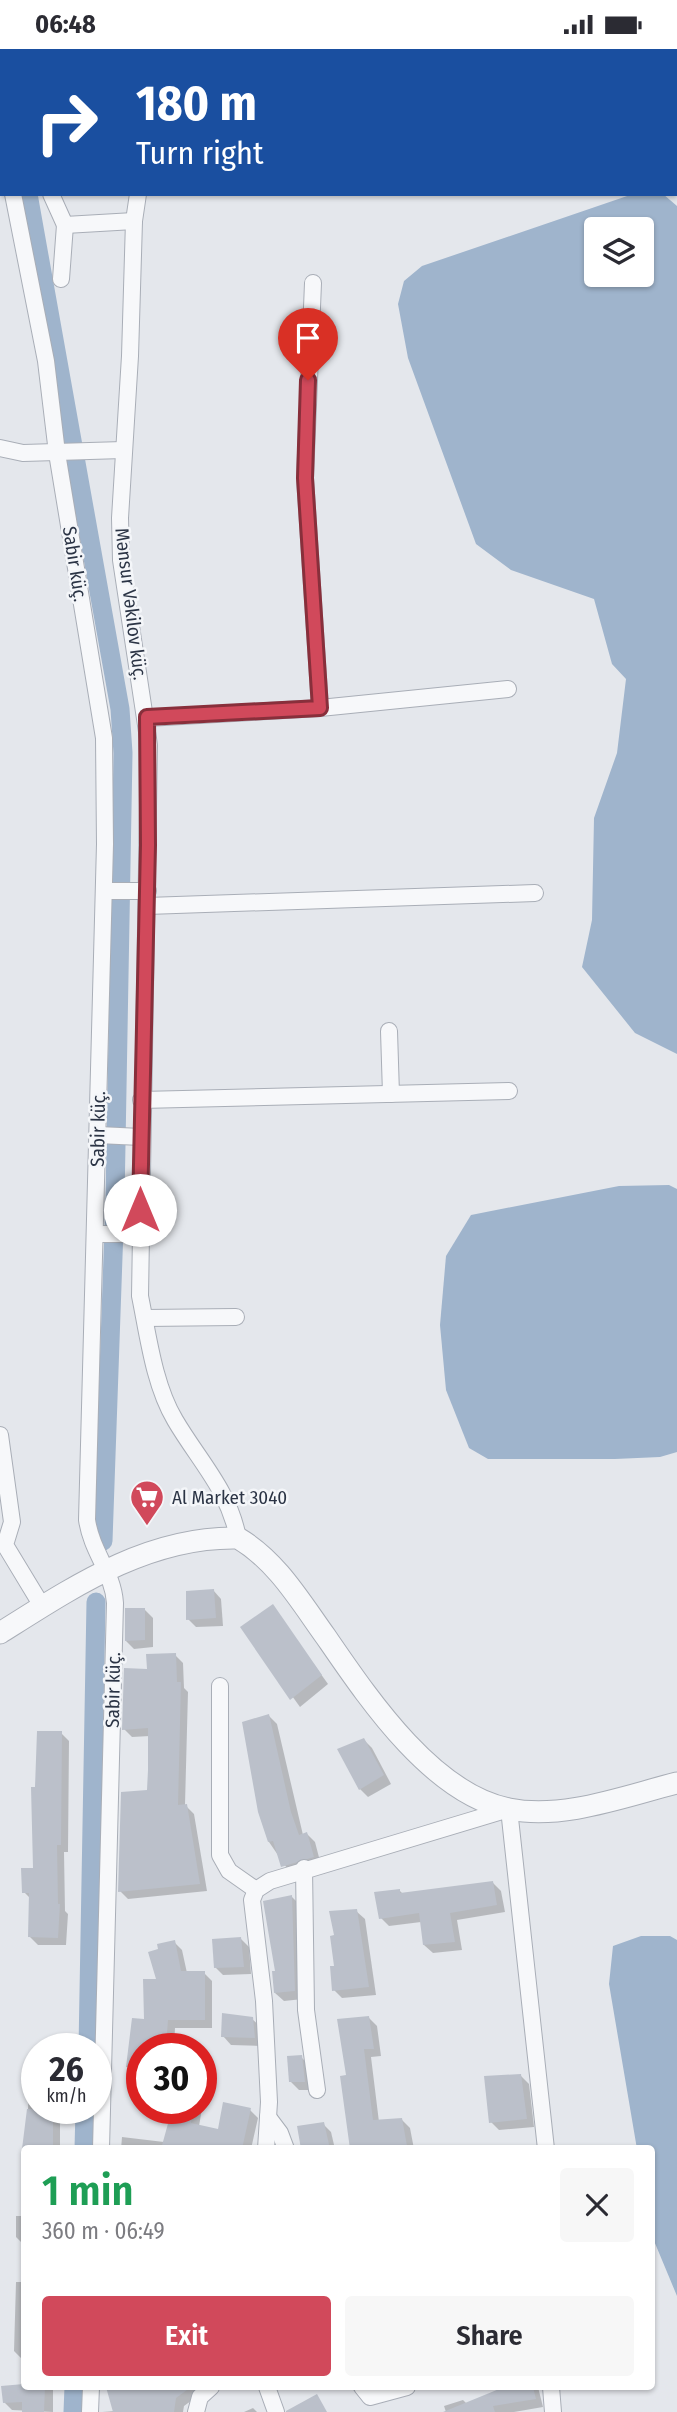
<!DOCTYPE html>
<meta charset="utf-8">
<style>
body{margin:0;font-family:"Fira Sans Condensed",sans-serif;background:#f7f7f7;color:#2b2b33;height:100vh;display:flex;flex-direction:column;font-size:26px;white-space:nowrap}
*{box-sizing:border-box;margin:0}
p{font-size:23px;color:#7c7c81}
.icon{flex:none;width:38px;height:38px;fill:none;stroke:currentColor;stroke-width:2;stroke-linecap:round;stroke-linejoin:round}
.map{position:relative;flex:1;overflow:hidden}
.panel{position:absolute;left:21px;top:2096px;width:634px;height:245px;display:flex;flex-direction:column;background:#fff;border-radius:7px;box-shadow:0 2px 5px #0004}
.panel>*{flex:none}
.top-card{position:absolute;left:0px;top:0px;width:677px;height:147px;box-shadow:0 2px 5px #0004;background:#1a4fa0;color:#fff;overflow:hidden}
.tools{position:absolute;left:584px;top:168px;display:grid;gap:14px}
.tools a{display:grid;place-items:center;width:70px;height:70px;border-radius:7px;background:#fff;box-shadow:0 2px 5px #0004;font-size:35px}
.speed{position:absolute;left:21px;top:1984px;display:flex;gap:14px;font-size:35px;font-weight:700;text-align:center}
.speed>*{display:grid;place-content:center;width:91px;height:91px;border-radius:50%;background:#fff;box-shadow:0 2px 5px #0004;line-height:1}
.speed small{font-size:18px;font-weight:400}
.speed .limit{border:10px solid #d22;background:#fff;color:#111}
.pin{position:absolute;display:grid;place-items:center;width:60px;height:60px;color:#fff;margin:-72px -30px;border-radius:50% 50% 50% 0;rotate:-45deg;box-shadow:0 0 7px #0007}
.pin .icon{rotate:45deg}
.me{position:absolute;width:77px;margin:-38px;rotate:0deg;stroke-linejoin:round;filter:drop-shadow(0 0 5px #0008)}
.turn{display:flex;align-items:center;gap:24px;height:147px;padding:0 21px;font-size:32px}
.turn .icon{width:91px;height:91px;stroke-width:2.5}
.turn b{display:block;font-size:49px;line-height:60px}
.round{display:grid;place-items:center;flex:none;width:74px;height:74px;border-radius:7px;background:#f7f7f7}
.head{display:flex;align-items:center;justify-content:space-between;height:119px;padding:0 21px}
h1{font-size:42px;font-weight:600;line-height:52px;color:#1e9e55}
.cta{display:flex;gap:14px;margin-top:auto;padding:14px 21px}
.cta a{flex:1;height:80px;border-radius:7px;background:#d1495b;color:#fff;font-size:28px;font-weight:600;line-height:80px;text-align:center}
.cta a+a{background:#f7f7f7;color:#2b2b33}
.status{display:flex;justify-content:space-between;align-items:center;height:49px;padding:0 35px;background:#fff;direction:ltr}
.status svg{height:19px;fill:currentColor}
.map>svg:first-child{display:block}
.water{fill:#9fb4cc;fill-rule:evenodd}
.shadow{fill:#0003}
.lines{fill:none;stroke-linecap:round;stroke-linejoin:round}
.canal{stroke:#9fb4cc;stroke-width:19}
.building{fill:#bbc0ca}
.minor-casing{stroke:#a9aeb7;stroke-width:18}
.tertiary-casing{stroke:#a9aeb7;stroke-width:23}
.minor{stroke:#f7f8fa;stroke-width:16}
.tertiary{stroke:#f7f8fa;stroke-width:21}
.route-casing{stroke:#882f3b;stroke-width:18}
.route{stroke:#d1495b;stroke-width:12}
.labels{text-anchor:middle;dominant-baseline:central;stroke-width:5;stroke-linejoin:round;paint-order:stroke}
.street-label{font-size:19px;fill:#2b3445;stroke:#f4f6f9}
.poi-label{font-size:19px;fill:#2b3445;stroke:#f4f6f9;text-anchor:start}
</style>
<div class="status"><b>06:48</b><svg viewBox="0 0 49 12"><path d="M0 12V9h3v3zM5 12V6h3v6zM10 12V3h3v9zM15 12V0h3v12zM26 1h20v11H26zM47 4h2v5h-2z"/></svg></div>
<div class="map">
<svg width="677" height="2363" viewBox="0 0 677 2363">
<rect width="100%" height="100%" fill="#e4e7ec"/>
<g class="water">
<path d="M633 145H663L677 157V1005L635 984 582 918 592 871 594 769 617 704 626 630 612 615 594 550 511 521 476 495 408 309 398 255 404 232 422 217ZM597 180H642V226H597Z"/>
<path d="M669 1136 677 1140V1403L660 1408 615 1410H488L469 1399 446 1341 440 1276 446 1207 471 1166 619 1137Z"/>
<path d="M641 1887H670L677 1891V2247L652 2187 651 2100H637L609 1935 613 1897Z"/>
</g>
<g class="shadow">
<path d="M213 1541 221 1550 223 1577 196 1578 188 1570Z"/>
<path d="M272 1557 328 1635 300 1658 243 1579Z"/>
<path d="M145 1561 153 1569V1598L134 1600 126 1592Z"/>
<path d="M175 1606 183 1614 184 1639 188 1643 185 1756 194 1765 207 1842 128 1850 120 1842 148 1743 150 1687 132 1688 124 1680 149 1621Z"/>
<path d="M269 1667 277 1675 303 1786 307 1785 315 1793 321 1816 291 1825 269 1793Z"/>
<path d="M61 1684 69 1692 68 1803H64L65 1862 68 1865 66 1896H38L30 1888 31 1850 24 1843 35 1821 36 1740Z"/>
<path d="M364 1691 372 1699 391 1735 368 1748 360 1740Z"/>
<path d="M493 1834 501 1842 505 1863 457 1871 462 1901 433 1904 424 1896 421 1873 389 1877 381 1869 399 1841 403 1845Z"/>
<path d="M292 1848 300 1856 303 1950 284 1952 275 1944 277 1924Z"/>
<path d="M356 1862 365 1870 376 1946 342 1949 334 1941 336 1918Z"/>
<path d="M240 1889 249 1898 251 1925 223 1926 215 1918Z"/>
<path d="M174 1893 182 1901 187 1924H204L212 1932V1979H175L174 2000H142V2026L136 2025 128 2017Z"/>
<path d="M369 1969 377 1977 381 2007 371 2008 379 2073 402 2071 410 2079 414 2100H352L342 2028H348Z"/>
<path d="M252 1970 261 1978 262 1997 231 1996 223 1987Z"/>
<path d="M301 2008 309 2016 313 2041H299L291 2033Z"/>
<path d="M521 2027 529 2035 534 2078 499 2081 491 2073Z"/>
<path d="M29 2039H37V2060H60V2100H26Z"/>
<path d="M201 2052 203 2054 199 2077 220 2082 250 2061 258 2069 251 2100H121L122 2088 164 2093 174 2060H201Z"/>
<path d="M323 2075 331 2083 335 2100H303Z"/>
<path d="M24 2132V2196L16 2188V2167H23Z"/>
<path d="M16 2233H24V2338H53V2363L12 2361 4 2353 21 2337V2309L14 2302Z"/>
<path d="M108 2338H210L184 2357 183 2363H102L115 2362Z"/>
<path d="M506 2338H538L543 2358 514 2363H446L444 2357 463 2351 467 2355Z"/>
<path d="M253 2359 257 2363H244Z"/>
</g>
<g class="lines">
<g class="canal">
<path d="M2 0V2"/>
<path d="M28 145 120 660 123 704 115 1151 103 1492"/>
<path d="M88 2000 96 1553"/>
<path d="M84 2100 85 2060"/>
<path d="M73 2363 74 2338"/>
</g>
</g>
<g class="building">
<path d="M214 1540 216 1569 186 1571V1542Z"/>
<path d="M273 1555 322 1626 290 1651 240 1578Z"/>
<path d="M125 1559H145V1591L125 1592Z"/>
<path d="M176 1604 177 1633H181L178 1756 187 1755 200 1835 118 1843 121 1743 147 1741 148 1721V1679L122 1681 124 1619 147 1620 146 1605Z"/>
<path d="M269 1665 291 1763 299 1786 307 1783 314 1808 281 1818 273 1792 268 1793 258 1763 242 1673Z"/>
<path d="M37 1682H62L61 1796H57L58 1855H60L58 1889 28 1888 29 1844H22L21 1819H33L31 1738H35Z"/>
<path d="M364 1689 384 1726 359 1741 337 1700Z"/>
<path d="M493 1832 497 1856 450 1864 455 1893 423 1896 419 1864 379 1870 374 1843 400 1840V1844Z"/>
<path d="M292 1846 295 1942 274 1944 272 1922H275L263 1852Z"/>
<path d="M357 1860 369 1938 332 1942 330 1917H334L330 1887 334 1886 329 1862Z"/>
<path d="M241 1888 244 1918 214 1919 212 1890Z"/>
<path d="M175 1891 181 1922H205V1971H168L166 1997 142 2000V2019L126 2018 132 1969 144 1970 143 1930H156L148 1903 158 1900 157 1895Z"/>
<path d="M222 1964 253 1968 255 1989 221 1988Z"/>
<path d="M369 1967 374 2000H364L373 2071 402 2069 407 2097 350 2100 340 2027 346 2026 337 1970Z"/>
<path d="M302 2006 305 2033H289L287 2007Z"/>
<path d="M521 2025 527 2070 489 2074 484 2027Z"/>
<path d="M223 2053 251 2059 242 2100H161L172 2060H193L191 2074 218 2080Z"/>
<path d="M27 2060H53V2100H22Z"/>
<path d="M324 2073 330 2100H301L297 2077Z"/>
<path d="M24 2335V2338H45L44 2363H22V2353L3 2354 1 2337Z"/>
<path d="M106 2338H191L176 2349 174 2363H113Z"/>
<path d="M504 2338H533L536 2350 493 2357 495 2363H443Z"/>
<path d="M317 2345 327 2363H286V2362Z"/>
</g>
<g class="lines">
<g class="minor-casing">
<g id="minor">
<path d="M22 0V2"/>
<path d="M277 0 278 2"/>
<path d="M375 0 376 2"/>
<path d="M676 64H677"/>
<path d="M0 82 2 91"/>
<path d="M13 145 46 312 57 404 104 689 105 795 87 1471C92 1504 113 1523 115 1554L101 2100"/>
<path d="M51 145 65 176 134 172"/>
<path d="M138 145 134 172 130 307 120 469 121 511 149 696 140 1247C148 1286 154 1336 175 1371 199 1412 229 1441 238 1489"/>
<path d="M61 230 65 176"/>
<path d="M313 234 305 429 320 659"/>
<path d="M0 399 23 404 123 401"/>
<path d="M147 669 320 659 508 640"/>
<path d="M104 842H148"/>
<path d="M147 857 535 844"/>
<path d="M389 982 391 1045"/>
<path d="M141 1051 509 1042"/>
<path d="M98 1086 141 1088"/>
<path d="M97 1185H140"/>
<path d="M145 1269 236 1268"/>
<path d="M0 1386 12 1473 5 1496 42 1557"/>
<path d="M220 1637V1806L229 1822 256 1841"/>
<path d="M304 1819 306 1961 317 2041"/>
<path d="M268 2068 280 2084 286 2100"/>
<path d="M266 2100 269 2053 264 1952 252 1851 256 1841 270 1832 509 1760 546 2100"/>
<path d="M267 2338 276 2363"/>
<path d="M362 2338 370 2348 407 2338"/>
<path d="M551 2338 553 2363"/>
<path d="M90 2363 91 2338"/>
<path d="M196 2363 200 2348 211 2338"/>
</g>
</g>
<g class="tertiary-casing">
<path id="tertiary" d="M0 1584C73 1538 148 1487 238 1489 277 1512 300 1552 326 1588 368 1649 432 1745 509 1760 563 1771 625 1747 677 1734"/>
</g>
<use href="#minor" class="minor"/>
<use href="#tertiary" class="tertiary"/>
</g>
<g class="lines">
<g class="route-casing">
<path id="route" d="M140 1161 148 796 147 668 320 659 305 429 308 331"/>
</g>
<use href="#route" class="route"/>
</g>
<defs>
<g id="supermarket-pin" transform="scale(1.75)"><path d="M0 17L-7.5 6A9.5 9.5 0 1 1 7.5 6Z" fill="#d1495b" stroke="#f4f6f9"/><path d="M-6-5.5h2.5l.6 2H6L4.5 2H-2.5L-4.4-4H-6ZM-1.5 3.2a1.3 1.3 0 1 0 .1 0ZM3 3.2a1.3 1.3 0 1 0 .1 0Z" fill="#fff"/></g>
</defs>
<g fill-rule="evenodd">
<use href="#supermarket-pin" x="147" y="1448"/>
</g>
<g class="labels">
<g class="street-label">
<text transform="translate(75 515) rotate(81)">Sabir küç.</text>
<text transform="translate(131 555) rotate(83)">Mənsur Vəkilov küç.</text>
<text transform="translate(98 1080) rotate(-89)">Sabir küç.</text>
<text transform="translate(113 1641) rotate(-89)">Sabir küç.</text>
</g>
<g class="poi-label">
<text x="172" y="1448">Al Market 3040</text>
</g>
</g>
</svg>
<div class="tools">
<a><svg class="icon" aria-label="layers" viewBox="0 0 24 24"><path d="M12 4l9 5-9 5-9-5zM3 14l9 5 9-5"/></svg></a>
</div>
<div class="speed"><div>26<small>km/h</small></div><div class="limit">30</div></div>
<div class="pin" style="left:308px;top:331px;background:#d93025"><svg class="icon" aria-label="arrive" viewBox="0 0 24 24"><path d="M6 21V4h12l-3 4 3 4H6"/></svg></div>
<svg class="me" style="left:140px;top:1161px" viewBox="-20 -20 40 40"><circle r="19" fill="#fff"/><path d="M0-13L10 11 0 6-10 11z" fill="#d1495b"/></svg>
<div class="top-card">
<div class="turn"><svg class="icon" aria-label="right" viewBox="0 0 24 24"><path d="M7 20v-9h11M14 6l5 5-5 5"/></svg><div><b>180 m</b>Turn right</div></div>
</div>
<section class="panel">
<div class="head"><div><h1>1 min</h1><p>360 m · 06:49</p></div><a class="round"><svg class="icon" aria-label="close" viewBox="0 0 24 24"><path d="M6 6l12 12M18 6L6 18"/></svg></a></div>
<div class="cta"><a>Exit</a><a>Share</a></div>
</section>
</div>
